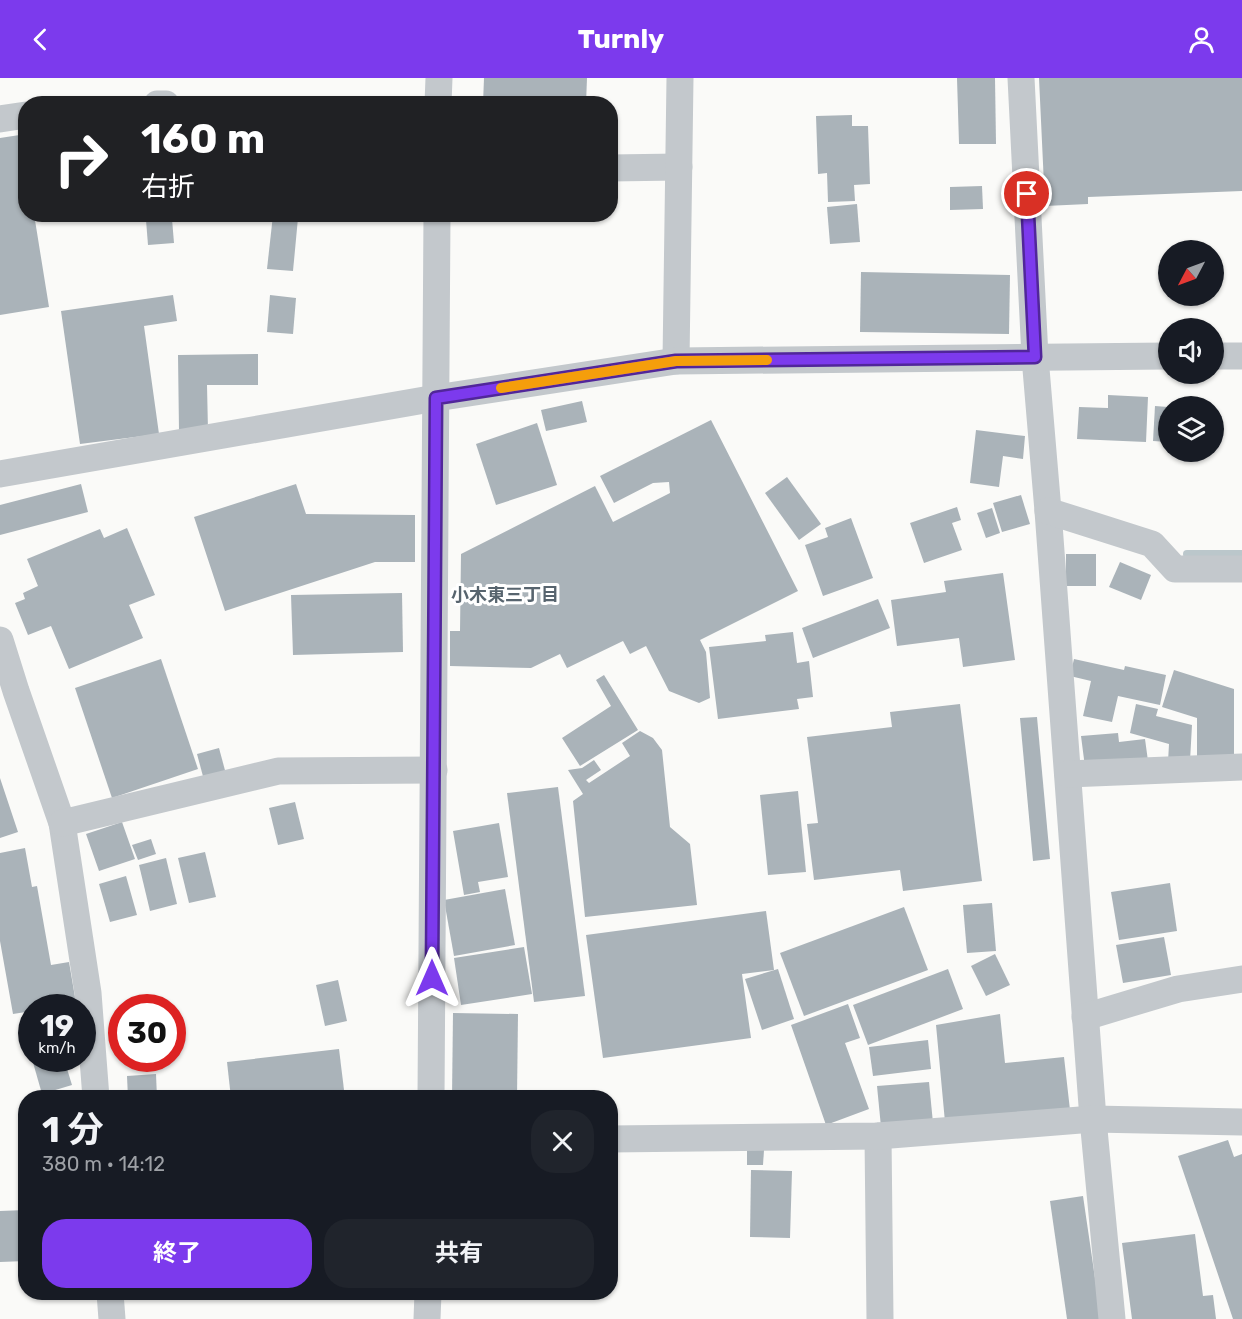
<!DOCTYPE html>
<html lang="ja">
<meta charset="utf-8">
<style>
body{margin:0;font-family:Rubik,"Noto Sans JP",sans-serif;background:#20242c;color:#f1f3f6;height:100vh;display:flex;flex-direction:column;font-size:22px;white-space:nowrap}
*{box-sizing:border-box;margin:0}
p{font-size:20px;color:#9ea1a6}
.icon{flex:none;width:33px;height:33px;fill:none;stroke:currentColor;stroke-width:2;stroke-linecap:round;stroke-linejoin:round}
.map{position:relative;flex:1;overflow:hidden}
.sheet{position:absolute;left:18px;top:1012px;width:600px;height:210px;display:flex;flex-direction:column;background:#171b24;border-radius:24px;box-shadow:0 2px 4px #0004}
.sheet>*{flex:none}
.top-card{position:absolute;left:18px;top:18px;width:600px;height:126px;border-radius:24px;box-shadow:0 2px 4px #0004;background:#202124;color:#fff;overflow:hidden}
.needle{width:39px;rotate:229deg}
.tools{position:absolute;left:1158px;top:162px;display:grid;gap:12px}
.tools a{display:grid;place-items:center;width:66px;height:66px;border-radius:50%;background:#171b24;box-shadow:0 2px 4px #0004;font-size:30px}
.speed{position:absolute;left:18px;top:916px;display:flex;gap:12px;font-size:30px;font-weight:700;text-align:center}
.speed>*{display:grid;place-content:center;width:78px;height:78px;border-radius:50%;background:#171b24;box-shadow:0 2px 4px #0004;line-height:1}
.speed small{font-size:15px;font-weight:400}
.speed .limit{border:9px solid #d22;background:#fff;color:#111}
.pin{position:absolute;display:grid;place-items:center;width:51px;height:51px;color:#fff;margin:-26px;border:3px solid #fff;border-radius:50%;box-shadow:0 2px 6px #0007}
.me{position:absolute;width:66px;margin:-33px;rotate:0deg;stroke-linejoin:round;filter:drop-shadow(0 0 4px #0008)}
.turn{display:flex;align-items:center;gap:21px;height:126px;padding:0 24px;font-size:27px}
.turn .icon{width:78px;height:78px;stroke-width:2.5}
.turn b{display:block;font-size:42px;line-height:51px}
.round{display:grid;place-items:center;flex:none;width:63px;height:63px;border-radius:24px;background:#20242c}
.overview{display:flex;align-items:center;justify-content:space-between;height:102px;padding:0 24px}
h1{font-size:36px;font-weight:700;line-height:45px}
.button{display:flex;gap:12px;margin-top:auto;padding:12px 24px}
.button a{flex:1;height:69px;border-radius:24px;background:#7c3aed;color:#fff;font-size:24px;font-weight:700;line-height:69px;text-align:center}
.button a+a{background:#20242c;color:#f1f3f6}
header{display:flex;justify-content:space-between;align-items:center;height:78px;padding:0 24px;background:#7c3aed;color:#fff;font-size:27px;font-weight:700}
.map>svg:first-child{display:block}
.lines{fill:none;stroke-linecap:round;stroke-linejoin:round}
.stream{stroke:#bbc7cb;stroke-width:8}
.building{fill:#aab3b9}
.minor{stroke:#c3c8cc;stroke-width:27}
.route-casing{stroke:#51269a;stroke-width:15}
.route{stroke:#7c3aed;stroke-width:10}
.slow{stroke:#f59e0b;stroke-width:10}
.labels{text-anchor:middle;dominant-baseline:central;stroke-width:6;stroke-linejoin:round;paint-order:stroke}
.neighbourhood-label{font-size:18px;font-weight:bold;fill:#57646e;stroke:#fff}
</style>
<header><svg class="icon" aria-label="back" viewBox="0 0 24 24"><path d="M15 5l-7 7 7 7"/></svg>Turnly<svg class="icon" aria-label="person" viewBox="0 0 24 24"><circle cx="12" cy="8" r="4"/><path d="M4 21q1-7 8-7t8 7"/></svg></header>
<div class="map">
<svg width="1242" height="1241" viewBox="0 0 1242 1241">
<rect width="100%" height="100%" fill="#fafaf8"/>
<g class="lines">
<path class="stream" d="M1187 476H1242"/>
</g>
<g class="building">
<path d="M484 0H587L586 26H483Z"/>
<path d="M957 0H995L996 66H959Z"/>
<path d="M1039 0H1242V113L1088 119V126L1045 128Z"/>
<path d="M852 37V48H868L870 106 854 107 855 123 828 124 827 95 818 96 816 38Z"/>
<path d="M26 56V136H34L49 229 0 237V60Z"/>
<path d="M982 108 983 131 950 132V109Z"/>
<path d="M857 126 860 164 830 166 827 129Z"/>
<path d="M273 137 298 140 293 193 267 191Z"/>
<path d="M172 141 174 165 148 167 146 142Z"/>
<path d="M861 194 1010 197 1009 256 860 254Z"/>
<path d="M173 217 177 243 144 248 159 356 80 366 61 233Z"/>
<path d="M270 217 296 220 293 256 267 254Z"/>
<path d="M258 276V307H207L208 353H179L178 277Z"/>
<path d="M1108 317 1148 319 1146 364 1077 361 1079 329 1108 330Z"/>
<path d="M582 323 587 344 546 353 541 332Z"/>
<path d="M1155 328 1168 329V364L1153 363Z"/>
<path d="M711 342 798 513 700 562 706 574 710 620 699 625 669 613 646 568 630 576 623 563 567 590 560 576 531 590 450 588V553H460L461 476 595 408 613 444 670 415 669 404 653 405 614 425 600 398Z"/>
<path d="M537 345 557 407 496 427 476 366Z"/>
<path d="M976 352 1025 358 1023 381 1003 378 999 409 970 405Z"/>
<path d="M787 399 821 446 799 462 765 415Z"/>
<path d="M81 406 88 434 0 457V427Z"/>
<path d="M296 406 306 436 415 437V484H375L225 533 194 439Z"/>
<path d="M1021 417 1030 446 1002 454 993 425Z"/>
<path d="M957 429 961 442 952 445 962 472 924 485 910 445Z"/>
<path d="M992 430 1000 455 986 460 977 435Z"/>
<path d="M851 440 873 500 823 518 805 467 828 459 825 450Z"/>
<path d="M127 450 155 517 129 527 143 560 69 591 51 548 28 557 15 525 25 521 23 515 38 508 27 481 100 451 104 460Z"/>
<rect x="1066" y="476" width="30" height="32"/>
<path d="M1120 484 1151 497 1141 522 1109 509Z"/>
<path d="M1003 495 1015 582 963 589 959 560 897 568 891 522 946 514 944 503Z"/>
<path d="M402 515 403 574 293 577 291 517Z"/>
<path d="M878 521 890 550 813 580 802 550Z"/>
<path d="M793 554 797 585 809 583 813 619 797 621 799 631 718 641 709 569 766 563 765 557Z"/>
<path d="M161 581 198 691 112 720 75 610Z"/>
<path d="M1074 581 1124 592 1125 588 1166 597 1160 627 1118 618 1112 644 1083 638 1091 603 1070 598Z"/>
<path d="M1174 592 1234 611V683H1197V640L1162 629Z"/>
<path d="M604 597 638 652 580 688 562 660 611 628 596 602Z"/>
<path d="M960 626 982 803 903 813 900 792 814 802 807 746 818 745 807 659 892 649 890 634Z"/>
<path d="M1136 626 1158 631 1156 638 1192 647 1190 683 1168 684 1169 666 1130 655Z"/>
<path d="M1037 639 1050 781 1033 783 1020 640Z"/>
<path d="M640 653 653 660 662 672 670 749 690 766 697 827 585 839 573 723 583 716 568 692 582 690 594 682 601 692 586 702 589 705 630 678 622 665Z"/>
<path d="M1118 655 1119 664 1145 661 1148 683 1085 689 1081 658Z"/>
<path d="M219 670 226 696 204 702 197 676Z"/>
<path d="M0 700 18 754 0 760Z"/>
<path d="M558 709 585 918 534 924 507 715Z"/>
<path d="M798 713 806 794 768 797 760 717Z"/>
<path d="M295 724 304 761 278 767 269 730Z"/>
<path d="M122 744 135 781 99 793 86 756Z"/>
<path d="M499 745 508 799 478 804 480 814 464 817 453 753Z"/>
<path d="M151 761 156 776 138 782 132 767Z"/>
<path d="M25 770 32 809 37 808 51 887 69 884 76 925 49 930H32V933L13 936 0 863V775Z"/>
<path d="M205 774 216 819 189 825 178 780Z"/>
<path d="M166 780 177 826 150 833 139 787Z"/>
<path d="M126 798 137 837 110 844 99 806Z"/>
<path d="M1170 805 1177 853 1119 862 1111 814Z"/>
<path d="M505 811 515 867 454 878 444 822Z"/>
<path d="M992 825 996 873 967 875 963 827Z"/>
<path d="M904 829 928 892 804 938 780 875Z"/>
<path d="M766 833 774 892 742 896 751 960 603 980 586 857Z"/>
<path d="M1164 859 1171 897 1123 905 1116 867Z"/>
<path d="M524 869 532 916 461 927 454 880Z"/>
<path d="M995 876 1010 907 986 918 971 888Z"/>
<path d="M778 891 794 941 762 952 745 901Z"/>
<path d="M948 891 963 931 868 967 853 927Z"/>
<path d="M338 902 347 943 325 948 316 907Z"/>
<path d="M848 926 860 960 845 965 869 1031 826 1047 791 947Z"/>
<path d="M453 935 518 936 517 1020H452Z"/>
<path d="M1000 936 1005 985 1064 979 1070 1032 945 1044 936 947Z"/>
<path d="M32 944V977H31L22 946Z"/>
<path d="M928 962 931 991 873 998 869 969Z"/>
<path d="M339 971 345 1020H231L227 984Z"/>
<path d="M32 981H64L72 1007 42 1016Z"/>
<path d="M156 996 157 1020H128L127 998Z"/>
<path d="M929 1004 933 1045 881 1049 877 1008Z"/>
<path d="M1228 1062 1234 1079 1242 1076V1241H1233L1178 1078Z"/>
<path d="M747 1072H764L763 1087H747Z"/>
<path d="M751 1092 792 1093 790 1160 750 1159Z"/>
<path d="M1083 1118 1101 1241H1067L1050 1123Z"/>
<path d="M26 1132V1183L0 1184V1133Z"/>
<path d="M1195 1156 1203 1218 1213 1217 1216 1241H1132L1122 1165Z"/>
<path d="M135 1215H170V1218L136 1222Z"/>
</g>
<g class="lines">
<g class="minor">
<path d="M1021 0 1035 279 1048 433 1093 1041 1112 1241"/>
<path d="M157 26H166"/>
<path d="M438 26 439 0"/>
<path d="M0 41 26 37"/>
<path d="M610 90 679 89"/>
<path d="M1214 278H1242"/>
<path d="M676 283 680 0"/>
<path d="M0 396 436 320 676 283 1168 278"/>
<path d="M1048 433 1152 466 1175 491H1242"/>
<path d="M0 562 16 613 62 745 88 915 96 1020"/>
<path d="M1068 696 1242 689"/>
<path d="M62 745 278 693 434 692"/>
<path d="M1085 939 1178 911 1242 901"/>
<path d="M431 1020 437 136"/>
<path d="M878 1058 880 1241"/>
<path d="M610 1061 878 1058 1093 1041 1242 1044"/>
<path d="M110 1215 112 1241"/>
<path d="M427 1241 428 1215"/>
</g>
</g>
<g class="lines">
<g class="route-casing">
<path id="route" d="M432 900 436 320 676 283 1035 279 1027 116"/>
</g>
<use href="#route" class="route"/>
<path class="slow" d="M501 310 676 283 767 282"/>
</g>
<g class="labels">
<g class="neighbourhood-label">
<text x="505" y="517">小木東三丁目</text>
</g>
</g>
</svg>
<div class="tools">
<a><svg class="needle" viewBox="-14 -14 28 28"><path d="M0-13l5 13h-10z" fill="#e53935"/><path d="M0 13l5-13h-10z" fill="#9ea1a6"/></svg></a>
<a><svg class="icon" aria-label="sound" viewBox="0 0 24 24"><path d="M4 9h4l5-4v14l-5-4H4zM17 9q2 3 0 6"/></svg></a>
<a><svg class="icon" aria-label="layers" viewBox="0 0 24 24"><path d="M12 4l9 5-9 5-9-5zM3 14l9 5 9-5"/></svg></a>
</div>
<div class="speed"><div>19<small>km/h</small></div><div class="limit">30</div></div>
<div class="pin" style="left:1027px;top:116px;background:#d93025"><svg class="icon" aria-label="arrive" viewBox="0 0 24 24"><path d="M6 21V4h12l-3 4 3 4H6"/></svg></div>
<svg class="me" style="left:432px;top:900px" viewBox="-20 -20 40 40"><path d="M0-17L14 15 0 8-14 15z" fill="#7c3aed" stroke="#fff" stroke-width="4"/></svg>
<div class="top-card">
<div class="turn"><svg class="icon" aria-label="right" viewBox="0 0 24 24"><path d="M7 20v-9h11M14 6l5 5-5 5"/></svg><div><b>160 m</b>右折</div></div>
</div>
<section class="sheet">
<div class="overview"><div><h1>1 分</h1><p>380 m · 14:12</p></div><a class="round"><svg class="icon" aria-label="close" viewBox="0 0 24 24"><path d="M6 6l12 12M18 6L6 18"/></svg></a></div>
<div class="button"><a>終了</a><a>共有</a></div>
</section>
</div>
